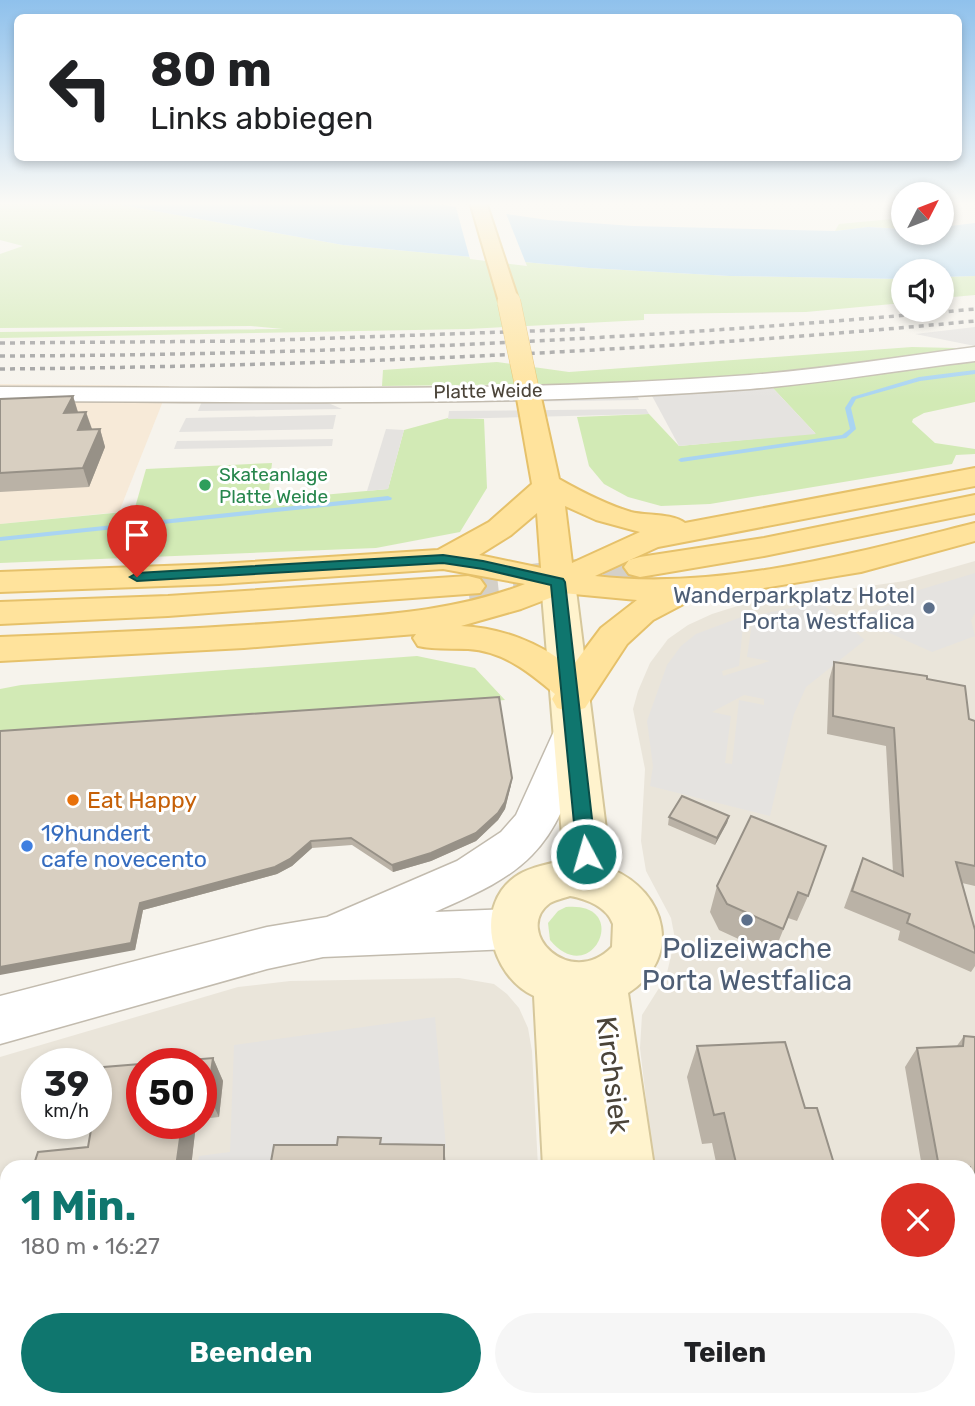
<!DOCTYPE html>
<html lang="de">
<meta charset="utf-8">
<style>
body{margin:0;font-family:Rubik,sans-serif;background:#f6f6f6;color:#202124;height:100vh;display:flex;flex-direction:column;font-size:26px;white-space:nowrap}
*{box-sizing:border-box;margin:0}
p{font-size:23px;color:#757577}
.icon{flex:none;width:38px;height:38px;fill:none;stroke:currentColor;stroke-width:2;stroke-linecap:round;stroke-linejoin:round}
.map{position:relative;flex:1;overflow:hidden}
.sheet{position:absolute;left:0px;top:1160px;width:976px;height:247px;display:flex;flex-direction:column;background:#fff;border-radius:21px 21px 0 0;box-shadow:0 4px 10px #0003}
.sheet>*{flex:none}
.guide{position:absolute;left:14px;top:14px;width:948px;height:147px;border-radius:10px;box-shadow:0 4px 10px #0003;background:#fff;color:#202124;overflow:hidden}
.needle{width:46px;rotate:48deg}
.buttons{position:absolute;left:891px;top:182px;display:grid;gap:14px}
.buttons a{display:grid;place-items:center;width:63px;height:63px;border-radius:50%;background:#fff;box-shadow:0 4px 10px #0003;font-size:35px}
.speed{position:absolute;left:21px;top:1048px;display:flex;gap:14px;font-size:35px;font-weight:700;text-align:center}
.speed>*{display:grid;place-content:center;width:91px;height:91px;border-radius:50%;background:#fff;box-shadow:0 4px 10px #0003;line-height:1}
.speed small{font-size:18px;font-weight:400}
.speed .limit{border:10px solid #d22;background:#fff;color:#111}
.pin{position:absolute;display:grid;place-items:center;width:60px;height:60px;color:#fff;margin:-72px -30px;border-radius:50% 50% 50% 0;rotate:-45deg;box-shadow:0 0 7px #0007}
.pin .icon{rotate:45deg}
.me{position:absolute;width:77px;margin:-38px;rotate:354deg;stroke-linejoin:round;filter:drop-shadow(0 0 5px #0008)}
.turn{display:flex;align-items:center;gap:24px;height:147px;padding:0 21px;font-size:32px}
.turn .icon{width:91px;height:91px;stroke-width:2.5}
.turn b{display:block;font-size:49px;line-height:60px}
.round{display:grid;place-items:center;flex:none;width:74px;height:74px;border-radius:37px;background:#f6f6f6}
.overview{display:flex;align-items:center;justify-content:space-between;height:119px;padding:0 21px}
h1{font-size:42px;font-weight:700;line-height:52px;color:#0f766e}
.button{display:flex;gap:14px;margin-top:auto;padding:14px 21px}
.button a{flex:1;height:80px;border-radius:42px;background:#0f766e;color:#fff;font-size:28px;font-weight:700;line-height:80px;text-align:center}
.button a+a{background:#f6f6f6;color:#202124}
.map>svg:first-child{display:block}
.residential{fill:#eae5da;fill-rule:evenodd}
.commercial{fill:#f7ead8}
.green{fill:#d2eab5}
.parking{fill:#e5e3e0;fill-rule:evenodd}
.water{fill:#a9d4f2}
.pier{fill:#f6f3ec}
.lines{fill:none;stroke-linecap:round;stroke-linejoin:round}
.stream{fill:#a9d4f2;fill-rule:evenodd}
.primary-tunnel{stroke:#d4d0c8;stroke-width:30;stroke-dasharray:30 15;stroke-linecap:butt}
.minor-casing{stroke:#c2bbae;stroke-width:3}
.secondary-casing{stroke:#d6c79b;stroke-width:4}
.primary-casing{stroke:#e6c16a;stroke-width:4}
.minor{fill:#fff;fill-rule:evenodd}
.secondary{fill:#fff3cd;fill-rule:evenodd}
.primary{fill:#ffe39c;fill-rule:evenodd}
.rail{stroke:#9a9a9a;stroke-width:3.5;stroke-dasharray:5 5;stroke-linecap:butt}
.primary-bridge-casing{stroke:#e6c16a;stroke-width:24;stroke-linecap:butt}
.primary-bridge{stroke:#ffe39c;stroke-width:23}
.wall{fill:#bab2a6}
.shaded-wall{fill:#979187}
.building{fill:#d8cfc1;stroke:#979187;stroke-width:2}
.route{fill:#0f766e;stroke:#0a4d48;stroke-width:2}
.leisure-dot{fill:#2e9e5b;stroke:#fff;stroke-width:2.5}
.service-dot{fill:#5c6f8a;stroke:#fff;stroke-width:2.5}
.food-dot{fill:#e8710a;stroke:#fff;stroke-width:2.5}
.shop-dot{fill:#3f7fe0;stroke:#fff;stroke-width:2.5}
.labels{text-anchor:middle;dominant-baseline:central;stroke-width:6;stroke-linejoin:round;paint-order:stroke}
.far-street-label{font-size:19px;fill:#4b4439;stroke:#fff}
.far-leisure-label{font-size:19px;fill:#27864d;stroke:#fff;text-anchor:start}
.service-label{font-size:23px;fill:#4e5e75;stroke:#fff;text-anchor:end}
.food-label{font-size:23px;fill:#c56008;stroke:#fff;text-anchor:start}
.shop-label{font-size:23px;fill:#366cbe;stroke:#fff;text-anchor:start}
.near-service-label{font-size:28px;fill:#4e5e75;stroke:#fff}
.near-street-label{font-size:28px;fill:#4b4439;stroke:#fff}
</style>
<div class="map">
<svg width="975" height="1406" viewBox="0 0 975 1406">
<rect width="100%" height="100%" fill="#f6f3ec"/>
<g class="residential">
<path d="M975 561V1406H688L687 1400H970V1167H654L640 1048 642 1015 666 977 675 939 671 918 646 871 641 841 645 769 633 709 638 691 650 663 668 639 688 625 712 614 747 603 905 581Z"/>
<path d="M459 978 494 984 507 994 519 1008 528 1028 532 1051 538 1167H7V1400H547V1406H0V1057L238 987 290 981ZM37 1064H96V1124H37ZM142 1064H201V1124H142Z"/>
</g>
<path class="commercial" d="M0 384 169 386 119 512 0 524Z"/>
<g class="green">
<path d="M0 202H105L343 245 589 268 729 276 903 279V303L806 312 644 314V320L468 329 0 338V332L283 329 251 326 0 328V254L23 246 0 240Z"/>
<path d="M903 218V229L868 227 835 231 839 224Z"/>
<path d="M975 276V295L942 298V277Z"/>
<path d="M912 347 954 348 967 351 761 375 652 383 382 386 383 370 497 362 569 372Z"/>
<path d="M975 362V402L924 413 913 419 912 422 935 443 975 449V454L956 455 952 464 710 504 661 506 628 497 604 484 589 466 577 417 649 414 679 446 815 433 771 386Z"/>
<path d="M448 418 484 419 487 488 460 532 376 548 0 563V524L134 511 146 469 272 463 268 500 388 489 404 430Z"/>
<path d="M417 656 475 668 505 700 0 738V689L21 685Z"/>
<path d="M566 907C633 901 592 991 550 940L548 923 558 911Z"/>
<path d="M687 1400H827L829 1406H688Z"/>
</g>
<g class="parking">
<path d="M975 327V346L915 334Z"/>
<path d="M771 386 816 434 679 446 651 394Z"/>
<path d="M636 393 639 400 443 403V395Z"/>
<path d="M319 399 342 409 198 411 202 401Z"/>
<path d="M646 409 649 414 448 419 449 411Z"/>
<path d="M336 415 333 429 179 432 186 418Z"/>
<path d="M386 429 404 430 388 489 367 491Z"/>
<path d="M333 439 332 446 174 449 177 441Z"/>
<path d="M975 573V613L971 620 975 636 932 652 856 618 897 602 919 590Z"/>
<path d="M820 602 865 640 806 687 794 714 770 816 650 786 653 766 647 721 667 665 681 646 696 634 744 616 739 666 722 671 723 676 770 661 747 657 753 616ZM744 695 764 699V705L739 700 732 764 725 763 731 716 712 712Z"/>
<path d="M435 1017 446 1148 274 1156 271 1167H197L199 1156 230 1152 234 1045Z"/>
</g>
<path class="water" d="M105 202H423L548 220 633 226 835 231 868 227 903 229V233H942V227L975 223V276L942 277V271H903V279L729 276 589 268 343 245Z"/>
<path class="pier" d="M455 204 505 211 527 266 470 259Z"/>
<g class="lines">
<g class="stream">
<path d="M975 370V374L920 381 856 399 851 408 856 429 846 438 681 462 678 460 681 458 842 435 850 429 845 408 852 397 919 377Z"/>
<path d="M388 496 392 498 391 500 0 541V537Z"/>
</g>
<path class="primary-tunnel" d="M468 586 640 567"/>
<g class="minor-casing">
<g id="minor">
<path d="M975 347V361C900 370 825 383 750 389 500 408 250 401 0 401V387C250 387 500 394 750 375 825 369 900 357 975 347Z"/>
<path d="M574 716 587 720 593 729C576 771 565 822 532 855 506 882 468 897 435 912L512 909 528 915 535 929 528 943 512 949 323 957 267 969 0 1044V996L267 927 327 917 457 861 501 832 516 815 555 729 561 720Z"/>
</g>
</g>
<g class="secondary-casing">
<g id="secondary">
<path d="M558 572 570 575 575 582 611 869C667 892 683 958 628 993L654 1167H543L534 996C490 976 472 904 518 875 530 867 550 864 564 860L541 582 546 575ZM570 896C587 899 607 907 613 924L612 947C570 990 512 931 550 903 555 900 564 898 570 896Z"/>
<path d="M556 1400H682V1406H557Z"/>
</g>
</g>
<g class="primary-casing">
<g id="primary">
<path d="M470 202H486L519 302 516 306H502L499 302Z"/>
<path d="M528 386 537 388 540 393 559 479C582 492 605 504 631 512 647 516 672 513 685 523L975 468V486L658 547 595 576C720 591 854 553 975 523V541L861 572 691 600 653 620 627 644 585 708 571 712 557 708 552 699 555 694C529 672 503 651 468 649 451 648 435 650 418 646L413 638 416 634 244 648 0 661V637C102 633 203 629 305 621 381 615 453 612 525 584L443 569 219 584 0 592V572L219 564 438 550 489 522 532 484 516 393 519 388ZM565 506 596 520 640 532 572 563ZM537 513 541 568 479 555 511 535ZM563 593 637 600 601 628 571 668C540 642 501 628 461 626L521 609Z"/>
<path d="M975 495V513L764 556 640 577 629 574 624 567 629 560 640 557 764 538Z"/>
<path d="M468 576 480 579 485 586 480 593 168 616 0 624V602L168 596Z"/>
</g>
</g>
<use href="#minor" class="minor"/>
<use href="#secondary" class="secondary"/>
<use href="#primary" class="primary"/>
<g class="rail">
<path d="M0 343 250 341 589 329"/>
<path d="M0 356C326 355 650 339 975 309"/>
<path d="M0 369C326 366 650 352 975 321"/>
</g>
<g class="primary-bridge-casing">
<path id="primary-bridge" d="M509 302 528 393"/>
</g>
<use href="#primary-bridge" class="primary-bridge"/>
</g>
<g class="wall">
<path d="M73 396 78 412 92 429H100L105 447 89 487 0 492V399Z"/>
<path d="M834 662 927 679 969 719 975 721V886L962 883 975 930V966L971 972 898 940 900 931 844 908 856 875 863 858 893 872 886 746 827 734 829 680Z"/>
<path d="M0 731 511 785 505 809 498 820 476 841 431 861 393 872 352 845 312 848 292 866 277 874 143 910 135 950Z"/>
<path d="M729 816 727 823 715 845 668 825 669 817Z"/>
<path d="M751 816 808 896 797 921 788 918 773 955 719 930 710 912 717 886Z"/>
<path d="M964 1036 975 1037V1223L970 1222V1167H922L905 1067 917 1048 956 1047Z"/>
<path d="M697 1046 805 1108 835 1167H717L712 1143 702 1144 687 1077Z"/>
<path d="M213 1058 223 1081 219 1117 201 1119V1064H142V1124H196L191 1167H30H33L38 1152 88 1147 92 1124H96V1104L104 1067Z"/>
<path d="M7 1200V1394L1 1395 0 1229Z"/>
<rect x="166" y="1400" width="138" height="6"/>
<path d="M846 1400H970L975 1406H848Z"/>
</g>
<g class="shaded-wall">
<path d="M73 396 78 413H64Z"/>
<path d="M86 412 92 429 78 430Z"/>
<path d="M100 429 105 447 89 487 83 468Z"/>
<path d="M512 778 511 785 505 809 498 820 476 841 431 861 393 872 392 865Z"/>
<path d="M729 816 727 823 715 845 717 838Z"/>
<path d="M311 841 312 848 292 866 277 874 143 910 135 950 0 975V967L140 903Z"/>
<path d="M213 1058 223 1081 219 1117 208 1094Z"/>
<path d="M182 1124H196L191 1167H176Z"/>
<path d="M444 1145 446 1167H444Z"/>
<path d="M299 1400H304V1406H303Z"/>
</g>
<g class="building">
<path d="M73 396 64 413 86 412 78 430 100 429 83 468 0 473V399Z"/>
<path d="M834 662 927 676V679L965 686 969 719 975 721V866L956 862 975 930V953L907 923 910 914 852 891 863 858 903 876 894 728 833 716Z"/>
<path d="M499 697 512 778 505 802 498 813 476 833 431 853 392 865 351 838 311 841 290 859 275 867 140 903 131 943 0 967V731Z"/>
<path d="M682 796 729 816 717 838 669 817Z"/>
<path d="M751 816 826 846 808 896 798 892 783 929 727 904 717 886Z"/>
<path d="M964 1036 975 1037V1204H970V1167H939L917 1048 963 1046Z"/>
<path d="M785 1042 805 1108H817L835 1167H737L724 1113 714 1115 697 1046Z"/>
<path d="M213 1058 208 1094 201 1095V1064H142V1124H182L176 1167H30H33L38 1152 88 1147 92 1124H96V1104L104 1067Z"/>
<path d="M338 1137 381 1138 380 1144 444 1145V1167H270L274 1145H337Z"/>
<path d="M7 1200V1375L0 1376V1229Z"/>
<path d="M970 1292H975V1406H859L858 1400H970Z"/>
<path d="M166 1400H276L249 1406H166Z"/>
</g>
<linearGradient id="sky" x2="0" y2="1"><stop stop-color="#8fc1ec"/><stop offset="0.51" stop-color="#fbfaf6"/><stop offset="1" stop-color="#fbfaf6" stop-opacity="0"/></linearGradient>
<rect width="975" height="399" fill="url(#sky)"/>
<path class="route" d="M443 555 483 561 563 579 565 582 596 854 593 860 586 862 580 860 577 854 551 585 483 569 443 563 137 581 130 577 137 573Z"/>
<circle class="leisure-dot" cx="205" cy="485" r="7"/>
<g class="service-dot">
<circle cx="929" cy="608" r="7"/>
<circle cx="747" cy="920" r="7"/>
</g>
<circle class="food-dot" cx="73" cy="800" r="7"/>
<circle class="shop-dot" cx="27" cy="846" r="7"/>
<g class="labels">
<g class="far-street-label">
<text transform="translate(488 391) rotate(-1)">Platte Weide</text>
</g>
<g class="far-leisure-label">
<text x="219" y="474">Skateanlage<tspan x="219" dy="22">Platte Weide</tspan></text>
</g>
<g class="service-label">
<text x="915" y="595">Wanderparkplatz Hotel<tspan x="915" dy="26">Porta Westfalica</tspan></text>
</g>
<g class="food-label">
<text x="87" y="800">Eat Happy</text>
</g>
<g class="shop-label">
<text x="41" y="833">19hundert<tspan x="41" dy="26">cafe novecento</tspan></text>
</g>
<g class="near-service-label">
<text x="747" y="948">Polizeiwache<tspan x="747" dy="32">Porta Westfalica</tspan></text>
</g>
<g class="near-street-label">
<text transform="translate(613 1075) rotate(83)">Kirchsiek</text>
</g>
</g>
</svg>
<div class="buttons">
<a><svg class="needle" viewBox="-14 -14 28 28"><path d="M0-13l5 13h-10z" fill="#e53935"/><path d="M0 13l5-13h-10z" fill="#757577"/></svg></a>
<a><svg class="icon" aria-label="sound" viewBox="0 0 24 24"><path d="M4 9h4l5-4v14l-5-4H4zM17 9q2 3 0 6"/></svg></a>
</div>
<div class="speed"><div>39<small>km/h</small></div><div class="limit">50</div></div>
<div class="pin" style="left:137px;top:577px;background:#d93025"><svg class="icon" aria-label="arrive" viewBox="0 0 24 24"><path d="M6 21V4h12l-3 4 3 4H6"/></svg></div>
<svg class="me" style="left:586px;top:854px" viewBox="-20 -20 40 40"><circle r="17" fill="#0f766e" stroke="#fff" stroke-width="3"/><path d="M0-11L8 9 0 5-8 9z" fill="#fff"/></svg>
<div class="guide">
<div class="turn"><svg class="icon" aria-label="left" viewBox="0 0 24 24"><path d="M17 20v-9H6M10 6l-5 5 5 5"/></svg><div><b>80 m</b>Links abbiegen</div></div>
</div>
<section class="sheet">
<div class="overview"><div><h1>1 Min.</h1><p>180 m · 16:27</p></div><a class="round" style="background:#d93025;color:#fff"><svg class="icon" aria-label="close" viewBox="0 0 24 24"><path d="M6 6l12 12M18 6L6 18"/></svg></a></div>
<div class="button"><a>Beenden</a><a>Teilen</a></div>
</section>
</div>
